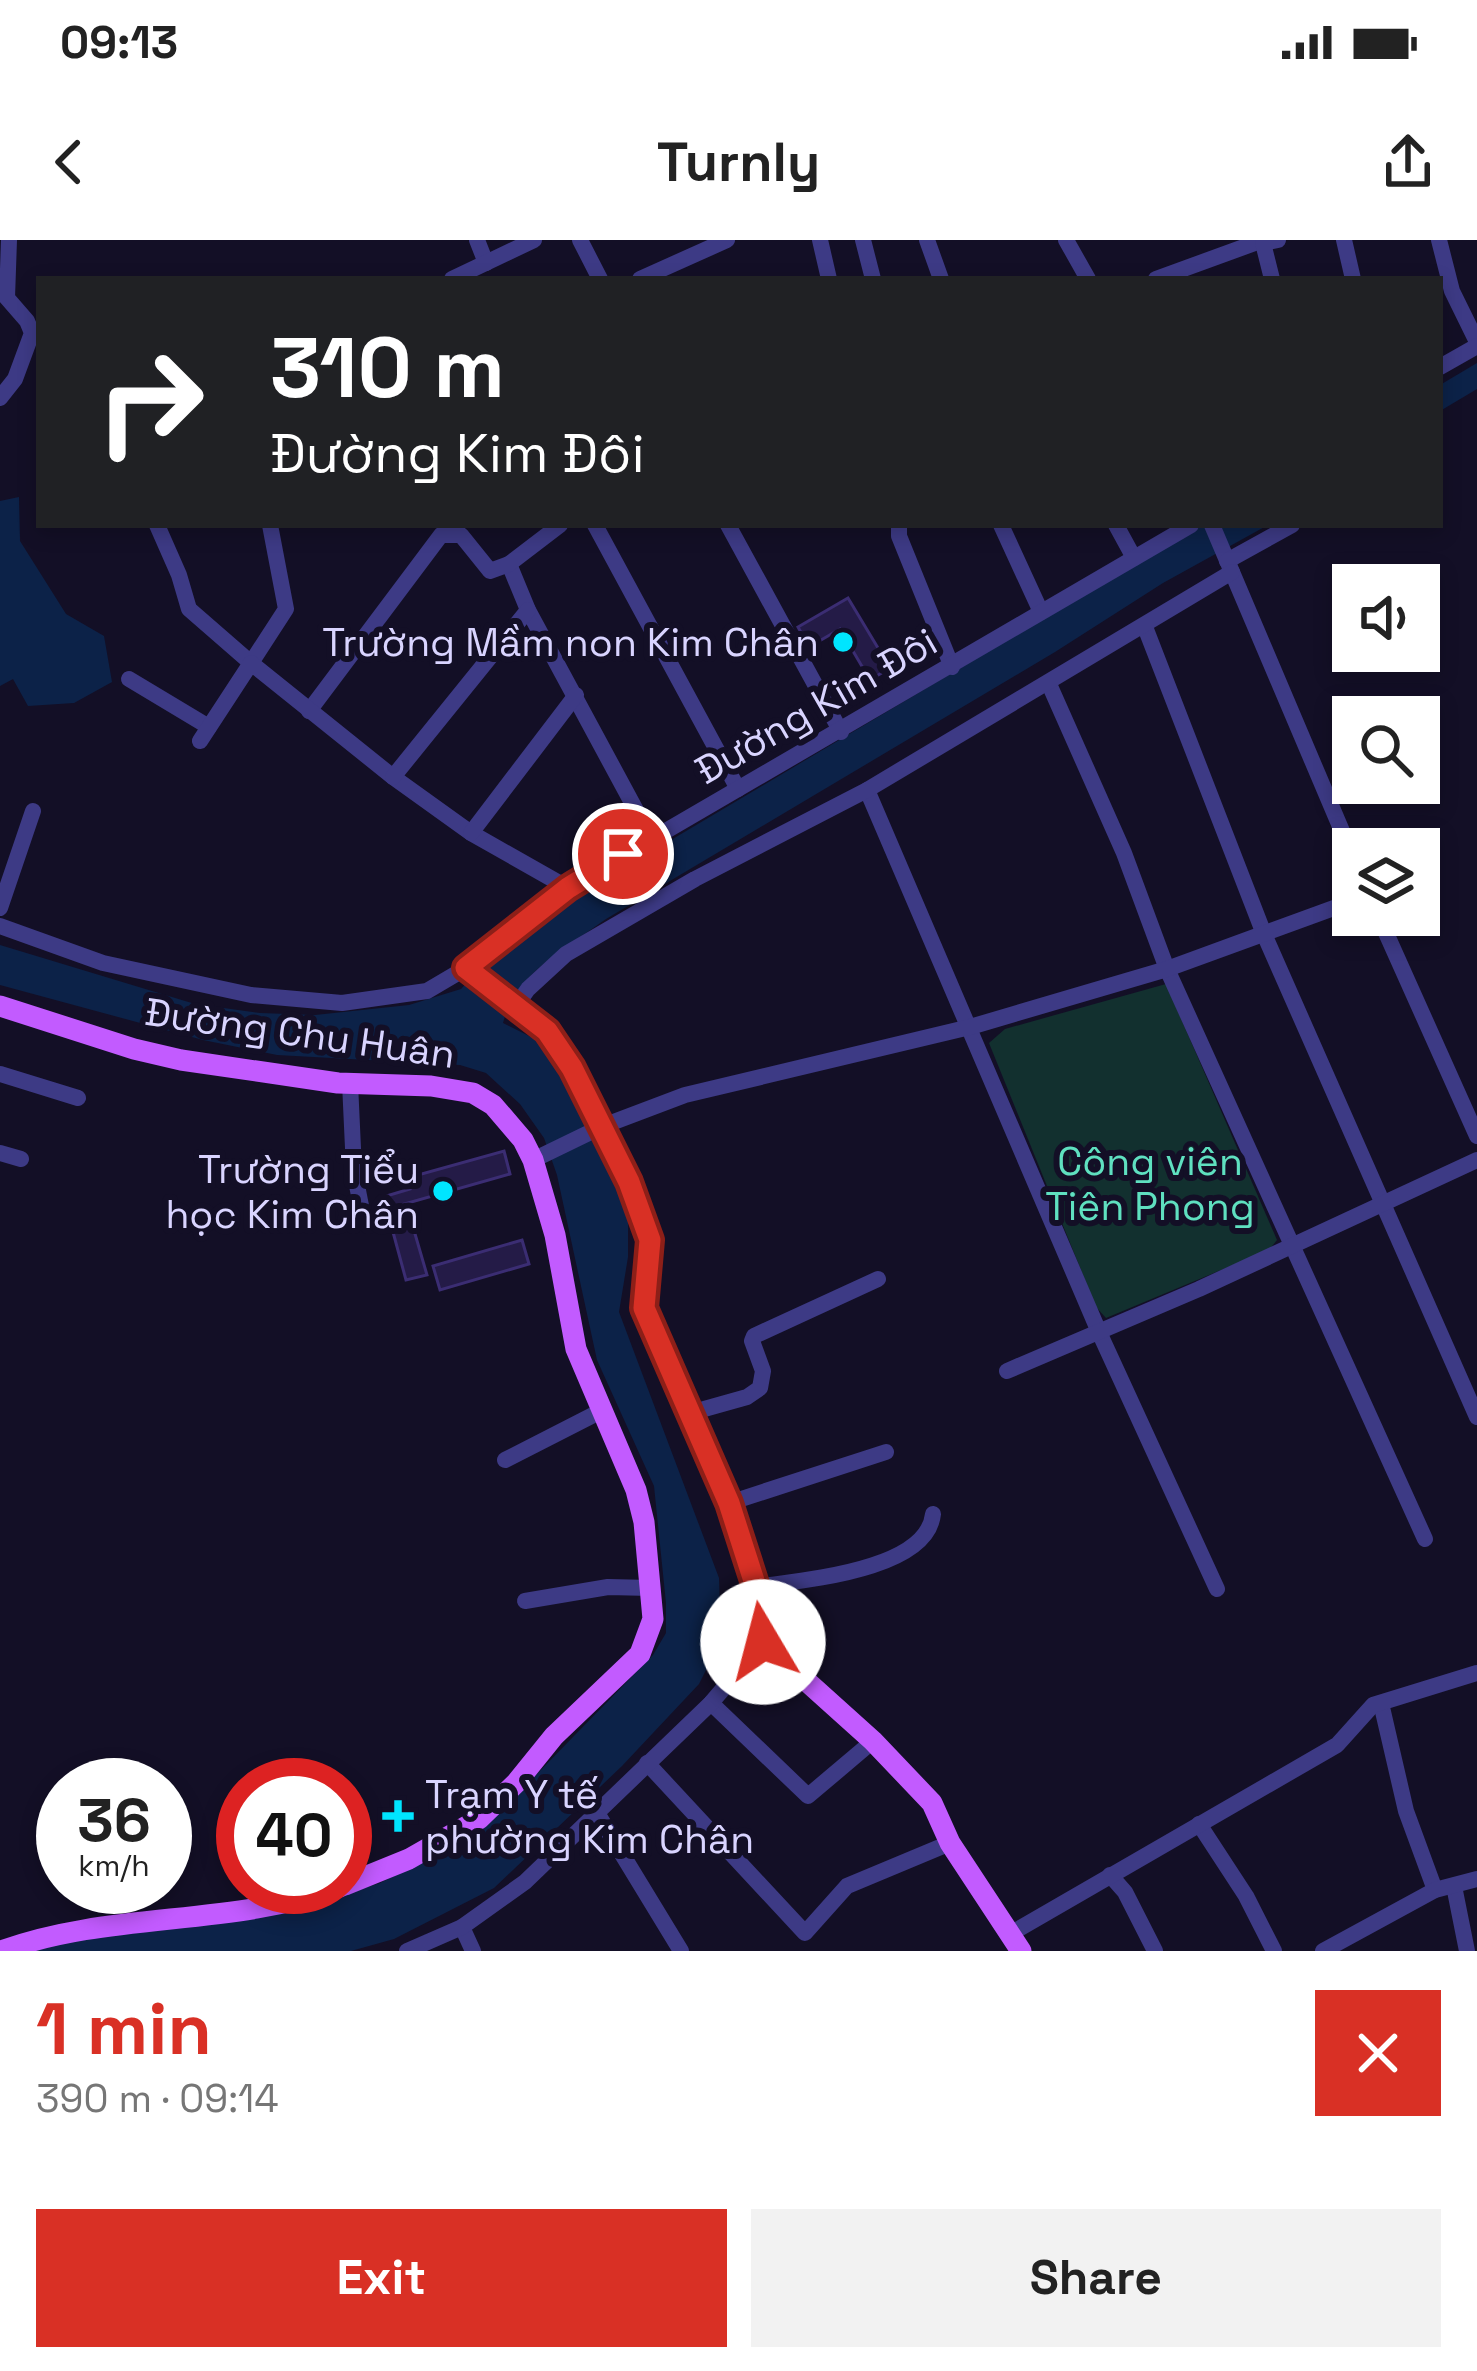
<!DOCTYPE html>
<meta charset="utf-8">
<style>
body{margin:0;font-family:"Space Grotesk",sans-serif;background:#f2f2f2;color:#222;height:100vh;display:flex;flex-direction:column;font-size:45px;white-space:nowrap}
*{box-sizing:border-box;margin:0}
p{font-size:39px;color:#767676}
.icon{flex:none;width:66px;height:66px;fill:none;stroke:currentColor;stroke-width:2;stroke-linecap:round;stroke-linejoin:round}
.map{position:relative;height:1711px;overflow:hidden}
.side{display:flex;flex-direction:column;background:#fff;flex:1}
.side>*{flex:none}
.guide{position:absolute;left:36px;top:36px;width:1407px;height:252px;border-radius:0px;box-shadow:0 6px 18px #0003;background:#202124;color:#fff;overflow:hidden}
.fabs{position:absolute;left:1332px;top:324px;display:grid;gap:24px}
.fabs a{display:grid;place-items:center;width:108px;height:108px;border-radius:0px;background:#fff;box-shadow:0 6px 18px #0003;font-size:60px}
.speed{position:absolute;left:36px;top:1518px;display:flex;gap:24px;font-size:60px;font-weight:700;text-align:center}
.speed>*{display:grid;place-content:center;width:156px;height:156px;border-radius:50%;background:#fff;box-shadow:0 6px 18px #0003;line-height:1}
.speed small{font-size:30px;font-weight:400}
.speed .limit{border:18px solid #d22;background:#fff;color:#111}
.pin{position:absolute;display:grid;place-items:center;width:102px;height:102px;color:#fff;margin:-51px;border:6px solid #fff;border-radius:50%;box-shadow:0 3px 12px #0007}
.me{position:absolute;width:132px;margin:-66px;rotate:352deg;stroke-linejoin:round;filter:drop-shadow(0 0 9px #0008)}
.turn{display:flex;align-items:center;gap:42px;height:252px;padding:0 36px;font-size:54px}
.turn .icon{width:156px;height:156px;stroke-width:2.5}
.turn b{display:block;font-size:84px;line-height:102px}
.round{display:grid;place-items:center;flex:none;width:126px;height:126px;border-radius:0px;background:#f2f2f2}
.overview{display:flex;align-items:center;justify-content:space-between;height:204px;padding:0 36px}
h1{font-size:72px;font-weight:800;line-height:90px;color:#d93025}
.cta{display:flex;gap:24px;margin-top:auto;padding:24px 36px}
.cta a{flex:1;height:138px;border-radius:0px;background:#d93025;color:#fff;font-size:48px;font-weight:800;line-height:138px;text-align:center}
.cta a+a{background:#f2f2f2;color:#222}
.status{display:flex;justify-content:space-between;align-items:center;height:84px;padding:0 60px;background:#fff;direction:ltr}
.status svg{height:33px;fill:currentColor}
header{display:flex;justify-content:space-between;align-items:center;height:156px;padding:0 36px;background:#fff;font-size:54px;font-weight:800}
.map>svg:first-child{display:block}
.green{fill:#12302f}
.water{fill:#0c2248}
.building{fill:#241b47;stroke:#3b2d73;stroke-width:3}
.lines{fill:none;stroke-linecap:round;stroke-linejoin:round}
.minor{stroke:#3d3a85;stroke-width:16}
.major{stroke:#c25bff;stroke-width:21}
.route-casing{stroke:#8d1f18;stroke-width:30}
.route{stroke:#d93025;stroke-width:21}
.poi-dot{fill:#00e5ff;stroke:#130f26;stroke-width:4.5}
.labels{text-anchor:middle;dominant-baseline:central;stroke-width:12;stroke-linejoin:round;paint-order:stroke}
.poi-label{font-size:39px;fill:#d9d4ff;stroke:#130f26;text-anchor:end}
.street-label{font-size:39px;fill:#d9d4ff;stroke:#130f26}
.park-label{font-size:39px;fill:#5fe0c0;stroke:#130f26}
</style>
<div class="status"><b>09:13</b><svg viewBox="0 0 49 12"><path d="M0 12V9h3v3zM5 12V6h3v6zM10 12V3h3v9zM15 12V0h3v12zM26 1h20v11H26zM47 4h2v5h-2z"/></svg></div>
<header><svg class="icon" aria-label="back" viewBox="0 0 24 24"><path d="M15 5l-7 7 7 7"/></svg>Turnly<svg class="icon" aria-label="share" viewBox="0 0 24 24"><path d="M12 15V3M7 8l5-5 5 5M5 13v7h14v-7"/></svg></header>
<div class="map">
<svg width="1477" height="1711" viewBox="0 0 1477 1711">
<rect width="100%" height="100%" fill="#130f26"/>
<path class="green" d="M1166 744 1277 1000 1269 1010 1106 1078 1096 1067 989 803 1005 789Z"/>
<g class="water">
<path d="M1477 123V149L1440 171V145Z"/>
<path d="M19 257 20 301 66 374 104 396 112 442 74 463 28 466 13 439 0 446V261Z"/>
<path d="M1201 285H1268L1163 343 1055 412 606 679C566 708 516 733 503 783L535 799 567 832 605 910 628 973V1017L619 1072 719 1338 721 1400 699 1444 622 1526 494 1648 394 1699 351 1711H33L83 1698 333 1658 380 1643 457 1604 492 1580 653 1415 666 1393V1363L654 1246 597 1120 557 935 544 898 520 864 486 833 460 825 277 815 203 800 0 745V705L195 764 260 773 315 775 409 765 461 749 486 722 570 660Z"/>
</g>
<g class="building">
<path d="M848 358 890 428 870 440 840 389 809 407 798 387Z"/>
<path d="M504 911 510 934 387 969 383 957 410 949 407 938Z"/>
<path d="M413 987 427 1035 406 1040 393 992Z"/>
<path d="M522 1000 529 1024 440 1050 433 1026Z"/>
</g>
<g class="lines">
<g class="minor">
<path d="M477 0 486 23"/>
<path d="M580 0 600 39"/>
<path d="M820 0 829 39"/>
<path d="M863 0 873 39"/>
<path d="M927 0 941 39"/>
<path d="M1066 0 1088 39"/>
<path d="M1344 0 1353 39"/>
<path d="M1439 0 1452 51 1477 102"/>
<path d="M452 39 534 0"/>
<path d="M640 39 727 0"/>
<path d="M1156 39 1263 0"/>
<path d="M1272 39 1263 3 1278 0"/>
<path d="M1440 127 1477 106"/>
<path d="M0 158 15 139 32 93 27 81 7 58 9 0"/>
<path d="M157 285 179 335 189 369 251 423 286 369 270 285"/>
<path d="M595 285 738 549"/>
<path d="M728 285 841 492"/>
<path d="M899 285V296L952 427"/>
<path d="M1001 285 1041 372"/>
<path d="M1116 285 1134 318"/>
<path d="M1212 285 1353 617"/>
<path d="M1227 321 1292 285"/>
<path d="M509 324 528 370 651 598"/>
<path d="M1145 387 1264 694 1477 1177"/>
<path d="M129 439 209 487"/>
<path d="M1049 444 1124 613 1167 729 1425 1299"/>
<path d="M309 471 441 295H461L490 331 509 324 560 285"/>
<path d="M200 501 251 423 393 537 471 593 568 648"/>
<path d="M393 537 528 370"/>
<path d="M867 550 1099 1092 1217 1349"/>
<path d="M471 593 576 455"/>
<path d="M0 668 33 571"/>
<path d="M1378 675 1477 896"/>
<path d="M0 686 103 723 251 755 342 763 427 751 466 728 568 648 1191 285"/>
<path d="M516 766 528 749 566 714 695 639 867 550 1232 332"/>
<path d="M0 834 78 858"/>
<path d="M350 843 354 930 363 976"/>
<path d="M0 913 21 919"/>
<path d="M533 920 603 886 685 855 970 787 1167 729 1353 661"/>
<path d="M1007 1131 1199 1049 1477 920"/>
<path d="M690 1173 747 1157 760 1148 763 1131 752 1101 754 1096 878 1039"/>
<path d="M505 1220 601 1171"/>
<path d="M729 1263 886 1212"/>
<path d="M756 1347C802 1340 927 1331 933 1274"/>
<path d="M525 1361 608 1347 651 1348"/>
<path d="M711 1463 808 1556 873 1501"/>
<path d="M1381 1463 1406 1571 1435 1650"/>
<path d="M647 1523 805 1693 847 1646 950 1603"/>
<path d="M597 1573 681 1711"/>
<path d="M1199 1584 1246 1656 1274 1711"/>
<path d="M1110 1635 1125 1652 1155 1711"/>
<path d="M1454 1646 1467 1711"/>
<path d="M462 1687 473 1711"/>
<path d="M1010 1694 1337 1505 1373 1465 1477 1433"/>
<path d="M407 1711 462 1687 525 1642 711 1463 763 1402 764 1384 756 1347 729 1263 645 1068 650 1000 629 942 572 828 547 791 466 728"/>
<path d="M1323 1711 1435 1650 1477 1639"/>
</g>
<g class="major">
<path d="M0 766 134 809 181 820 338 843 431 846 473 853 493 865 523 900 533 920 555 995 576 1109 636 1250 644 1282 653 1379 640 1414 554 1496 516 1543 479 1579 409 1619 345 1645"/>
<path d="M763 1402 873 1501 932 1563 950 1603 1021 1711"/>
<path d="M1 1711C111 1671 230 1687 340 1647"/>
</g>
</g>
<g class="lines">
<g class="route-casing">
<path id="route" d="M623 614 568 648 466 728 547 791 572 828 629 942 650 1000 644 1068 729 1263 756 1347 764 1384 763 1402"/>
</g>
<use href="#route" class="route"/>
</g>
<g class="poi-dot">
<circle cx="843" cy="402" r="12"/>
<circle cx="443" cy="951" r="12"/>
<path d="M392 1558h12v12h12v12h-12v12h-12v-12h-12v-12h12z"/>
</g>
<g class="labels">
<g class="poi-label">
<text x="819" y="402">Trường Mầm non Kim Chân</text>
<text x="419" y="929">Trường Tiểu<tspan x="419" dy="45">học Kim Chân</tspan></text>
<text x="425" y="1554" text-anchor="start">Trạm Y tế<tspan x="425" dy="45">phường Kim Chân</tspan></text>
</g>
<g class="street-label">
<text transform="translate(816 466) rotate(-30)">Đường Kim Đôi</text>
<text transform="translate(300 793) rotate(8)">Đường Chu Huân</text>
</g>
<g class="park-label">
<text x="1150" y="921">Công viên<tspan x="1150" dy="45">Tiên Phong</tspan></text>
</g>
</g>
</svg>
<div class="fabs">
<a><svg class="icon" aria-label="sound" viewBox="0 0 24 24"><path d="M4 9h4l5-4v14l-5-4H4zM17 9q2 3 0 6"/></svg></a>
<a><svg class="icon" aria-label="search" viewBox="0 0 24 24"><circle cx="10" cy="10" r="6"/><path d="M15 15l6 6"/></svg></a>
<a><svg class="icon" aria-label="layers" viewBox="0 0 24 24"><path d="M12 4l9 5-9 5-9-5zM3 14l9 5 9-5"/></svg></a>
</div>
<div class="speed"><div>36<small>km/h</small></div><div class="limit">40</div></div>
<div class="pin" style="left:623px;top:614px;background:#d93025"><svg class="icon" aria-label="arrive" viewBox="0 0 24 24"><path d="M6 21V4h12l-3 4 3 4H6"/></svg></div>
<svg class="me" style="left:763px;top:1402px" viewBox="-20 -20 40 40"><circle r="19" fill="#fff"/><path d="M0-13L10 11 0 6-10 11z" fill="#d93025"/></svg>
<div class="guide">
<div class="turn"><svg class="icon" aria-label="right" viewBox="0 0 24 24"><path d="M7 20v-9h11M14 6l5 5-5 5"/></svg><div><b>310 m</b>Đường Kim Đôi</div></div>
</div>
</div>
<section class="side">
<div class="overview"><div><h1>1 min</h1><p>390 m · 09:14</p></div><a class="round" style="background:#d93025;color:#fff"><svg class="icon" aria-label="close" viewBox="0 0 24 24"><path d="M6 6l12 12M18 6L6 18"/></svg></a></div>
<div class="cta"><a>Exit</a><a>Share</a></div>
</section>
